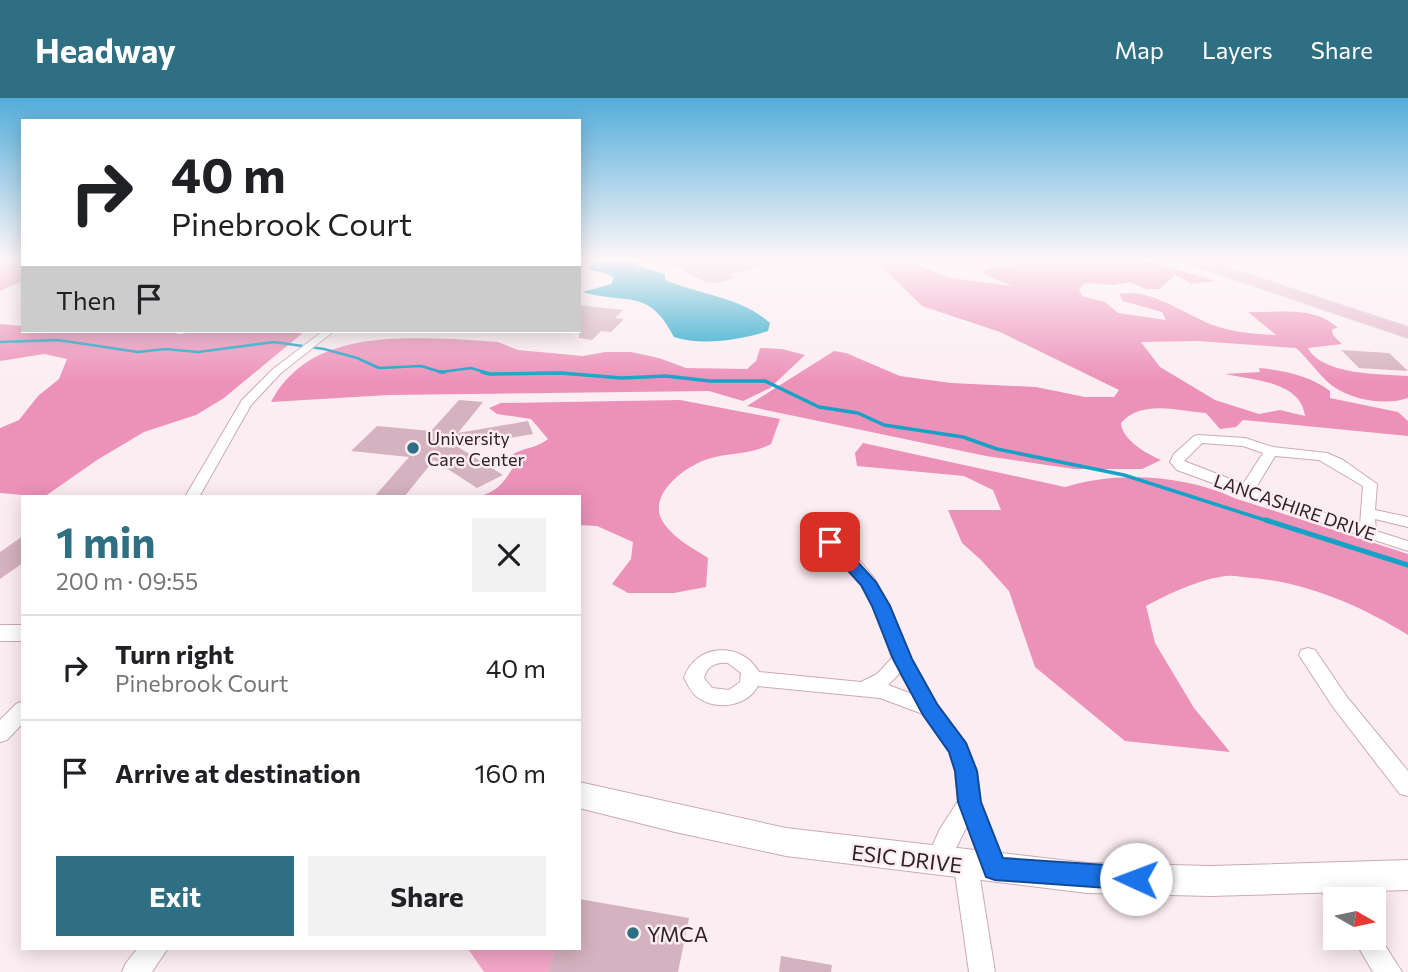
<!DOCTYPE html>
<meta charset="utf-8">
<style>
body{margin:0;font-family:Commissioner,sans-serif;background:#f2f2f2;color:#202124;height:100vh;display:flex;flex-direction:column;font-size:26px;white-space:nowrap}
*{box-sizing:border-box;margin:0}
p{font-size:23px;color:#757577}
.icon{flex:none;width:38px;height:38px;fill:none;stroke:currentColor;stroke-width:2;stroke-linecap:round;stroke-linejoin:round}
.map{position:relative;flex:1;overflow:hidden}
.sheet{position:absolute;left:21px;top:397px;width:560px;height:455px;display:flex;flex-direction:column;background:#fff;border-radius:0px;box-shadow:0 4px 18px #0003}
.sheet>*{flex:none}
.guide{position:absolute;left:21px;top:21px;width:560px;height:214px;border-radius:0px;box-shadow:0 4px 18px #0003;background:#fff;color:#202124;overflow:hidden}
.needle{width:46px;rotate:99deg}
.controls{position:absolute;left:1323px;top:789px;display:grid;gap:14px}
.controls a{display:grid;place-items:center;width:63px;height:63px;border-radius:0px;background:#fff;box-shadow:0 4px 18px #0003;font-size:35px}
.pin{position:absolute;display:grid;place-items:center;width:60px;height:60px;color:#fff;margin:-30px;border-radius:14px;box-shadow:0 4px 10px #0006}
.me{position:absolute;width:77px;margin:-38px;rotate:272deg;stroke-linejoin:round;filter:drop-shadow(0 0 5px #0008)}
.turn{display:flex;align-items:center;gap:24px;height:147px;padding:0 35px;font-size:32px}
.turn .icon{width:91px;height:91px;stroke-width:2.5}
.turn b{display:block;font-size:49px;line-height:60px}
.then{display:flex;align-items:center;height:66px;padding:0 35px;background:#0003;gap:14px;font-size:26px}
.round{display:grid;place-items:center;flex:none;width:74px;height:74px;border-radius:0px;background:#f2f2f2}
.summary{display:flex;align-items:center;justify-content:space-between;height:119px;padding:0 35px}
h1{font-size:42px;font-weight:700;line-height:52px;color:#2f6f83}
.cta{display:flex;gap:14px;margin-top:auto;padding:14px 35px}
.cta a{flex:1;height:80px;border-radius:0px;background:#2f6f83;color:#fff;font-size:28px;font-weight:700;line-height:80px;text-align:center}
.cta a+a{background:#f2f2f2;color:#202124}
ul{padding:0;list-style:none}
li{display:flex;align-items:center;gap:21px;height:105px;padding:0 35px;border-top:2px solid #e0e0e0}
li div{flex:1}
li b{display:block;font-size:26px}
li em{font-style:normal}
header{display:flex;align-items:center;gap:42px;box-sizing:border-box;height:98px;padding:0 35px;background:#2f6f83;color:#fff}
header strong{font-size:33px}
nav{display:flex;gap:38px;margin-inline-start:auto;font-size:24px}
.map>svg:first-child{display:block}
.green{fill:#f3a6c6}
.forest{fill:#ec91b8}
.water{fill:#15a2c6}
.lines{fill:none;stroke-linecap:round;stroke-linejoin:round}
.stream-far2{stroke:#15a2c6;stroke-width:2.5}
.stream-far1{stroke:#15a2c6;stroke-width:3.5}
.stream{stroke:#15a2c6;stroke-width:5}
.building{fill:#d5b2bf}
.street-casing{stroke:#cca9b7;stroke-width:2}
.secondary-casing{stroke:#cca9b7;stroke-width:2}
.primary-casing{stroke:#d1ced0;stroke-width:2}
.street{fill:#fff;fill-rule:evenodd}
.secondary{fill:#fff;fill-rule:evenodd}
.primary{fill:#e3b2c7;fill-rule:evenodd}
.route{fill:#1a73e8;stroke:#114b97;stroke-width:2}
.poi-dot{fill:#2f6f83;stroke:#fcedf2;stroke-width:2.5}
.labels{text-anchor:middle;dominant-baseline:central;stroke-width:5;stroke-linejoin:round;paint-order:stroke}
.poi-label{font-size:18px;fill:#302228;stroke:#fcedf2;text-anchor:start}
.street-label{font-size:18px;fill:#302228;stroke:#fcedf2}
.near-street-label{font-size:21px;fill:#302228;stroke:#fcedf2}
.near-poi-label{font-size:21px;fill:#302228;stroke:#fcedf2;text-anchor:start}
</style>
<header>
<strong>Headway</strong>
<nav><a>Map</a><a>Layers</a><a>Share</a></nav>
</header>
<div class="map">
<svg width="1408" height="874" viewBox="0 0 1408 874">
<rect width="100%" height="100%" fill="#fcedf2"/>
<path class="green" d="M468 851H556L548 874H484Z"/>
<g class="forest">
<path d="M0 162H23V183L0 193Z"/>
<path d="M875 162H904L951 180 1012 188 984 176 983 173C995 165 1007 171 1019 165L1017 162H1144L1216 183 1192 186 1175 177 1159 191H1146L1130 184 1114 187 1085 185 1079 191 1082 198 1105 204 1118 215 1166 222 1162 214 1123 203 1119 196C1154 189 1189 221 1222 230 1238 235 1259 236 1276 237L1248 214C1278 215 1314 207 1338 230L1332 231 1333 237 1342 246 1308 250C1322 277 1380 276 1408 278V300C1387 307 1358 303 1339 292 1322 283 1311 263 1296 250L1197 243 1141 244 1160 269 1215 302 1259 316 1280 312 1305 318C1301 283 1252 282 1225 276L1260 274 1259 270C1283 272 1311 278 1330 293V300L1398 314 1408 323V338L1243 322 1236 329 1220 331 1206 315C1177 313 1142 301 1121 325 1122 342 1147 356 1161 362L1142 371H1074L986 358 747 308 834 253 846 255 900 278 951 285 1036 289 1085 299H1114L1119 292 1000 234 922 208Z"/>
<path d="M0 226 23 228V233H170L179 236 198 233H305L224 300 196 317 144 334 97 362 44 399 0 395V330L19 322 38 298 59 281 67 261 44 256 0 263Z"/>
<path d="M454 241 498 244 518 252 583 258 605 254H631L659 260 686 270 747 271 756 263 760 250 782 251 805 257 770 290 743 303 709 293 388 297 271 304C307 236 387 239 454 241Z"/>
<path d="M680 302 780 321 771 346C751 357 730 354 708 361 685 368 643 399 665 427 675 441 694 451 708 460L706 489 674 495H628L612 486 631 461 633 444 597 428 579 427V399H477C500 393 504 383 517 364L510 358C523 349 536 351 548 341L531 321 497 316 489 310 501 305Z"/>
<path d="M863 345 1065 389C1117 373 1185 377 1234 400L1408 456V537C1361 508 1308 485 1253 480 1244 480 1234 477 1226 478 1200 481 1168 496 1146 508L1155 545 1194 610 1230 654 1125 643 1035 569 1009 493 981 462 962 445 948 412H1001L993 392 964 378 857 368 855 355Z"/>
</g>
<path class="water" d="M595 162H637L638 168 665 176V182C700 197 742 199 770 225L768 233C740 242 702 248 674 239 649 189 626 207 583 194L611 186 614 180 605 175 589 172Z"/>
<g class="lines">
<g class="stream-far2">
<path d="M0 244 58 242 138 254 165 251 198 254 274 244 324 251 357 260 379 270 421 268 441 274 471 270 488 275"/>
<path d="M536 275H565"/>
</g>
<g class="stream-far1">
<path d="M440 274H444"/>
<path d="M482 274 490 276 561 275 622 280 666 278 710 283H765L819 309 858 315 884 327 963 339 997 351 1124 377 1271 424"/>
</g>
<path class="stream" d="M1266 422 1408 467"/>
</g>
<g class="building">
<path d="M662 162H770L771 166 729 177 736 180 717 185 706 184Z"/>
<path d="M579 207 623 212 615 220 624 221 611 234 601 233 592 242 579 240Z"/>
<path d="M1341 252 1389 255 1408 273 1359 270Z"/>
<path d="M459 302 483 304 458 335 528 323 533 336 458 349 503 377 477 390 434 362 404 399H374L409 359 351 353 377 328 431 333Z"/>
<path d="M23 438V465L0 481V454Z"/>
<path d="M579 801 689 820 678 874H548L556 850H579Z"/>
<path d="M781 858 832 867 831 874H779Z"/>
</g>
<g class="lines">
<g class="street-casing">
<g id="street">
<path d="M1387 162H1408V166L1391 165Z"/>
<path d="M323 233H334L281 275 251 307 199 399H185L242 302 273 271Z"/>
<path d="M1199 337 1245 340 1273 349 1327 355 1343 362 1377 386 1375 412 1408 419V429L1375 421 1376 433 1408 443V453L1317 423 1177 372 1170 364 1174 356 1194 338ZM1202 345 1243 348 1263 355 1243 386 1184 363ZM1275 358 1319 362 1363 388 1360 427 1255 391Z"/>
<path d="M812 422 817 424 855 457 874 480 890 508 911 561 937 606 966 645 977 673 980 704 1007 771 1004 779 995 782 986 779 967 728 945 772 937 775 929 772 925 764 940 731 958 703 955 673 949 654 923 616 880 600 758 588C746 609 716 613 697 599 691 594 688 587 684 580 695 545 742 543 759 574L861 584 877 576 892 560C883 535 875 507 860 485 845 464 825 448 807 430L804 427 807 424ZM728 565 741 575 740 584 729 592 712 590 704 580C707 568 716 564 728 565ZM900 575 912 596 888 587Z"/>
<path d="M1308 550 1315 552 1347 599 1408 673V698L1400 696 1333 609 1299 557 1301 552Z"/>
<path d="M23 603V625L7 642 0 644V622L16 606Z"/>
<path d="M966 757 974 760 978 768 995 874H969L954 768 958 760Z"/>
<path d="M1326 769 1335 772 1352 802H1335V812L1331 810 1314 780 1317 772Z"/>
<path d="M1374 830 1402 874H1373L1353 840H1374Z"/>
<path d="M138 850H168L152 874H122L126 865Z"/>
</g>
</g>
<g class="secondary-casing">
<g id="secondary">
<rect x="0" y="527" width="23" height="16"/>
<path d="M579 684 786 730 1087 765 1211 768 1408 762V792L1211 798 1087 795 786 758 675 734 579 710Z"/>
</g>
</g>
<g class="primary-casing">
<path id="primary" d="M1185 162H1205L1408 229V240L1187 165Z"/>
</g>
<use href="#street" class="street"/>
<use href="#secondary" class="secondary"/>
<use href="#primary" class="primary"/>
</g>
<linearGradient id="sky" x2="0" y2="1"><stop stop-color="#53adda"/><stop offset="0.57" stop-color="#fef7f9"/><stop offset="1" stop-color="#fef7f9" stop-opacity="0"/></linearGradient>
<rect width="1408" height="284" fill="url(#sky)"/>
<path class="route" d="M830 439 836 440 876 484 890 508 912 561 937 606 966 645 977 673 981 704 1003 760 1136 769 1145 773 1149 781 1145 789 1136 792 995 782 986 779 958 704 955 673 949 654 923 617 893 561 872 508 861 487 822 444Z"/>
<g class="poi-dot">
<circle cx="413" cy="350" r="7"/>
<circle cx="633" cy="835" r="7"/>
</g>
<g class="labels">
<g class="poi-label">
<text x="427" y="340">University<tspan x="427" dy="21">Care Center</tspan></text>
</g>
<g class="street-label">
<text transform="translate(1295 409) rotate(19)">LANCASHIRE DRIVE</text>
</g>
<g class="near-street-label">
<text transform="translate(907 760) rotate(7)">ESIC DRIVE</text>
</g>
<g class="near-poi-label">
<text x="647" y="835">YMCA</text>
</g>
</g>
</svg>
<div class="controls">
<a><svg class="needle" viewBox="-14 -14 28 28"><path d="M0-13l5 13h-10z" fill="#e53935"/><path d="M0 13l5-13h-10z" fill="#757577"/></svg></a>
</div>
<div class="pin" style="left:830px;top:444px;background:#d93025"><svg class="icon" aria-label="arrive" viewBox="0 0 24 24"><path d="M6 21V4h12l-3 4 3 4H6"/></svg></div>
<svg class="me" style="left:1136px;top:781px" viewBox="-20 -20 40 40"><circle r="19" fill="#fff"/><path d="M0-13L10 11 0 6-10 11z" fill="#1a73e8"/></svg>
<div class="guide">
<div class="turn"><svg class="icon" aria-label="right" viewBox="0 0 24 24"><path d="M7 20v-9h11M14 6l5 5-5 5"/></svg><div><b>40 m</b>Pinebrook Court</div></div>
<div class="then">Then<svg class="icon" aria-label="arrive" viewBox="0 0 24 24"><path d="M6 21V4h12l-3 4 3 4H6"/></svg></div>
</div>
<section class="sheet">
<div class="summary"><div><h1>1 min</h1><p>200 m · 09:55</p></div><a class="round"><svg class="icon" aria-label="close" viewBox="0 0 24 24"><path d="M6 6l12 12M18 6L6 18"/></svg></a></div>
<ul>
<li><svg class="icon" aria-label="right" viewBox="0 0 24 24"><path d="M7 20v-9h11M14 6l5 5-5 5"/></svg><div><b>Turn right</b><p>Pinebrook Court</p></div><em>40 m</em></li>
<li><svg class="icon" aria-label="arrive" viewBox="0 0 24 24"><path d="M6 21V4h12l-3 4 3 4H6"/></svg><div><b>Arrive at destination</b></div><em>160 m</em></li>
</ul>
<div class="cta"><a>Exit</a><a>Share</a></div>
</section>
</div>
